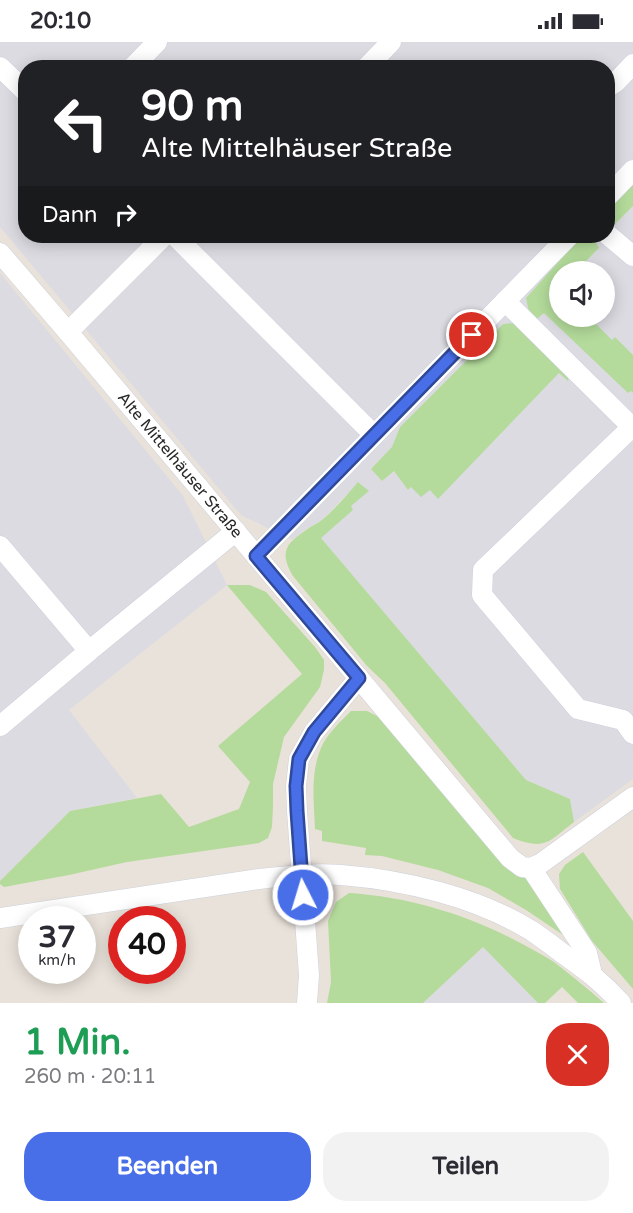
<!DOCTYPE html>
<html lang="de">
<meta charset="utf-8">
<style>
body{margin:0;font-family:"Varela Round",sans-serif;background:#f2f2f3;color:#2b2b33;height:100vh;display:flex;flex-direction:column;font-size:22px;white-space:nowrap}
*{box-sizing:border-box;margin:0}
p{font-size:20px;color:#7c7c81}
.icon{flex:none;width:33px;height:33px;fill:none;stroke:currentColor;stroke-width:2;stroke-linecap:round;stroke-linejoin:round}
.map{position:relative;height:961px;overflow:hidden}
.drawer{display:flex;flex-direction:column;background:#fff;flex:1}
.drawer>*{flex:none}
.top-card{position:absolute;left:18px;top:18px;width:597px;height:183px;border-radius:24px;box-shadow:0 3px 15px #0003;background:#202124;color:#fff;overflow:hidden}
.tools{position:absolute;left:549px;top:219px;display:grid;gap:12px}
.tools a{display:grid;place-items:center;width:66px;height:66px;border-radius:50%;background:#fff;box-shadow:0 3px 15px #0003;font-size:30px}
.speed{position:absolute;left:18px;top:864px;display:flex;gap:12px;font-size:30px;font-weight:700;text-align:center}
.speed>*{display:grid;place-content:center;width:78px;height:78px;border-radius:50%;background:#fff;box-shadow:0 3px 15px #0003;line-height:1}
.speed small{font-size:15px;font-weight:400}
.speed .limit{border:9px solid #d22;background:#fff;color:#111}
.pin{position:absolute;display:grid;place-items:center;width:51px;height:51px;color:#fff;margin:-26px;border:3px solid #fff;border-radius:50%;box-shadow:0 2px 6px #0007}
.me{position:absolute;width:66px;margin:-33px;rotate:355deg;stroke-linejoin:round;filter:drop-shadow(0 0 4px #0008)}
.turn{display:flex;align-items:center;gap:21px;height:126px;padding:0 24px;font-size:27px}
.turn .icon{width:78px;height:78px;stroke-width:2.5}
.turn b{display:block;font-size:42px;line-height:51px}
.then{display:flex;align-items:center;height:57px;padding:0 24px;background:#0003;gap:12px;font-size:22px}
.round{display:grid;place-items:center;flex:none;width:63px;height:63px;border-radius:24px;background:#f2f2f3}
.overview{display:flex;align-items:center;justify-content:space-between;height:102px;padding:0 24px}
h1{font-size:36px;font-weight:700;line-height:45px;color:#1e9e55}
.button{display:flex;gap:12px;margin-top:auto;padding:12px 24px}
.button a{flex:1;height:69px;border-radius:24px;background:#486ee8;color:#fff;font-size:24px;font-weight:700;line-height:69px;text-align:center}
.button a+a{background:#f2f2f3;color:#2b2b33}
.status{display:flex;justify-content:space-between;align-items:center;height:42px;padding:0 30px;background:#fff;direction:ltr}
.status svg{height:16px;fill:currentColor}
.map>svg:first-child{display:block}
.industrial{fill:#dcdbe2;fill-rule:evenodd}
.green{fill:#b4db9b}
.lines{fill:none;stroke-linecap:round;stroke-linejoin:round}
.minor-casing{stroke:#cdd1db;stroke-width:21}
.minor{stroke:#fff;stroke-width:20}
.route-casing{stroke:#2f4897;stroke-width:15}
.route{stroke:#486ee8;stroke-width:10}
.labels{text-anchor:middle;dominant-baseline:central;stroke-width:6;stroke-linejoin:round;paint-order:stroke}
.street-label{font-size:16px;fill:#282828;stroke:#fff}
</style>
<div class="status"><b>20:10</b><svg viewBox="0 0 49 12"><path d="M0 12V9h3v3zM5 12V6h3v6zM10 12V3h3v9zM15 12V0h3v12zM26 1h20v11H26zM47 4h2v5h-2z"/></svg></div>
<div class="map">
<svg width="633" height="961" viewBox="0 0 633 961">
<rect width="100%" height="100%" fill="#e9e2da"/>
<g class="industrial">
<path d="M0 0H633V142L613 184 633 164V313L615 296 612 299 589 275 604 274V230L576 229 599 206 578 198 526 256 544 270 628 351 631 349 633 351V737L574 780 570 757 526 738 320 495 353 468 350 465 368 449 359 440 321 479 306 487 292 498 241 473 0 185ZM26 26H608V194H26ZM516 281 567 338 559 331 430 448 411 445 408 448 394 429 382 439 371 427Z"/>
<path d="M0 231 183 454 227 543 69 668 137 756 70 769 0 839Z"/>
<path d="M483 905 538 961H423Z"/>
</g>
<g class="green">
<path d="M633 142V164L613 184 609 166Z"/>
<path d="M578 198 595 199 599 206 576 229 560 230V274L589 275 612 298 615 295 633 313V351L631 349 628 351 544 271 537 277 529 270 526 256Z"/>
<path d="M516 281 569 332 568 339 559 331 438 457 430 448 421 455 411 445 408 448 394 429 382 439 371 427 392 405 400 385 503 282Z"/>
<path d="M358 440 369 449 351 464 353 468 321 496 526 738 570 757 574 780C549 799 546 809 513 796L385 641 367 624 293 534C280 511 284 503 306 488 311 484 317 482 322 478 335 467 347 453 358 440Z"/>
<path d="M227 543H250L266 550 315 605 324 618V628L320 645 284 695 273 742V764L272 785 268 796 259 801 127 820 69 833 4 845 0 842V839L70 769 161 752 189 785 239 767 250 740 218 704 302 632Z"/>
<path d="M351 669H367L381 676 511 829 522 836 530 834 572 899 526 868 488 846 438 828 382 814 365 813 366 806 322 799V789L315 787C314 760 310 732 321 706 327 692 340 680 351 669Z"/>
<path d="M583 810 633 879V947L592 899 560 847 559 832 565 823Z"/>
<path d="M349 851C411 855 472 874 526 904 535 909 545 914 554 920 571 933 588 947 604 961H578L562 945 545 961H538L483 905 423 961H327L331 940 328 879 336 860Z"/>
</g>
<g class="lines">
<g class="minor-casing">
<g id="minor">
<path d="M0 25 26 50"/>
<path d="M132 26 157 0"/>
<path d="M366 26 391 0"/>
<path d="M608 45 616 40 633 22"/>
<path d="M608 154 633 128"/>
<path d="M608 193 633 214"/>
<path d="M175 194 374 393"/>
<path d="M0 211 68 290 510 816 522 825 531 826 587 911 592 932"/>
<path d="M505 259 632 385 483 528 482 553 578 667 623 678 633 692"/>
<path d="M68 290 164 194"/>
<path d="M0 504 89 609 236 489"/>
<path d="M256 514 569 194"/>
<path d="M0 684 89 609"/>
<path d="M531 826 540 822 633 755"/>
<path d="M0 876 259 837C286 834 313 831 341 833 405 838 477 855 532 889 542 896 552 903 562 911 585 927 602 940 621 961"/>
<path d="M307 961 309 933 297 769 296 744 299 717 314 690 359 636"/>
</g>
</g>
<use href="#minor" class="minor"/>
</g>
<g class="lines">
<g class="route-casing">
<path id="route" d="M303 853 297 769 296 744 299 717 314 690 359 636 256 514 472 293"/>
</g>
<use href="#route" class="route"/>
</g>
<g class="labels">
<g class="street-label">
<text transform="translate(180 423) rotate(50)">Alte Mittelhäuser Straße</text>
</g>
</g>
</svg>
<div class="tools">
<a><svg class="icon" aria-label="sound" viewBox="0 0 24 24"><path d="M4 9h4l5-4v14l-5-4H4zM17 9q2 3 0 6"/></svg></a>
</div>
<div class="speed"><div>37<small>km/h</small></div><div class="limit">40</div></div>
<div class="pin" style="left:472px;top:293px;background:#d93025"><svg class="icon" aria-label="arrive" viewBox="0 0 24 24"><path d="M6 21V4h12l-3 4 3 4H6"/></svg></div>
<svg class="me" style="left:303px;top:853px" viewBox="-20 -20 40 40"><circle r="17" fill="#486ee8" stroke="#fff" stroke-width="3"/><path d="M0-11L8 9 0 5-8 9z" fill="#fff"/></svg>
<div class="top-card">
<div class="turn"><svg class="icon" aria-label="left" viewBox="0 0 24 24"><path d="M17 20v-9H6M10 6l-5 5 5 5"/></svg><div><b>90 m</b>Alte Mittelhäuser Straße</div></div>
<div class="then">Dann<svg class="icon" aria-label="right" viewBox="0 0 24 24"><path d="M7 20v-9h11M14 6l5 5-5 5"/></svg></div>
</div>
</div>
<section class="drawer">
<div class="overview"><div><h1>1 Min.</h1><p>260 m · 20:11</p></div><a class="round" style="background:#d93025;color:#fff"><svg class="icon" aria-label="close" viewBox="0 0 24 24"><path d="M6 6l12 12M18 6L6 18"/></svg></a></div>
<div class="button"><a>Beenden</a><a>Teilen</a></div>
</section>
